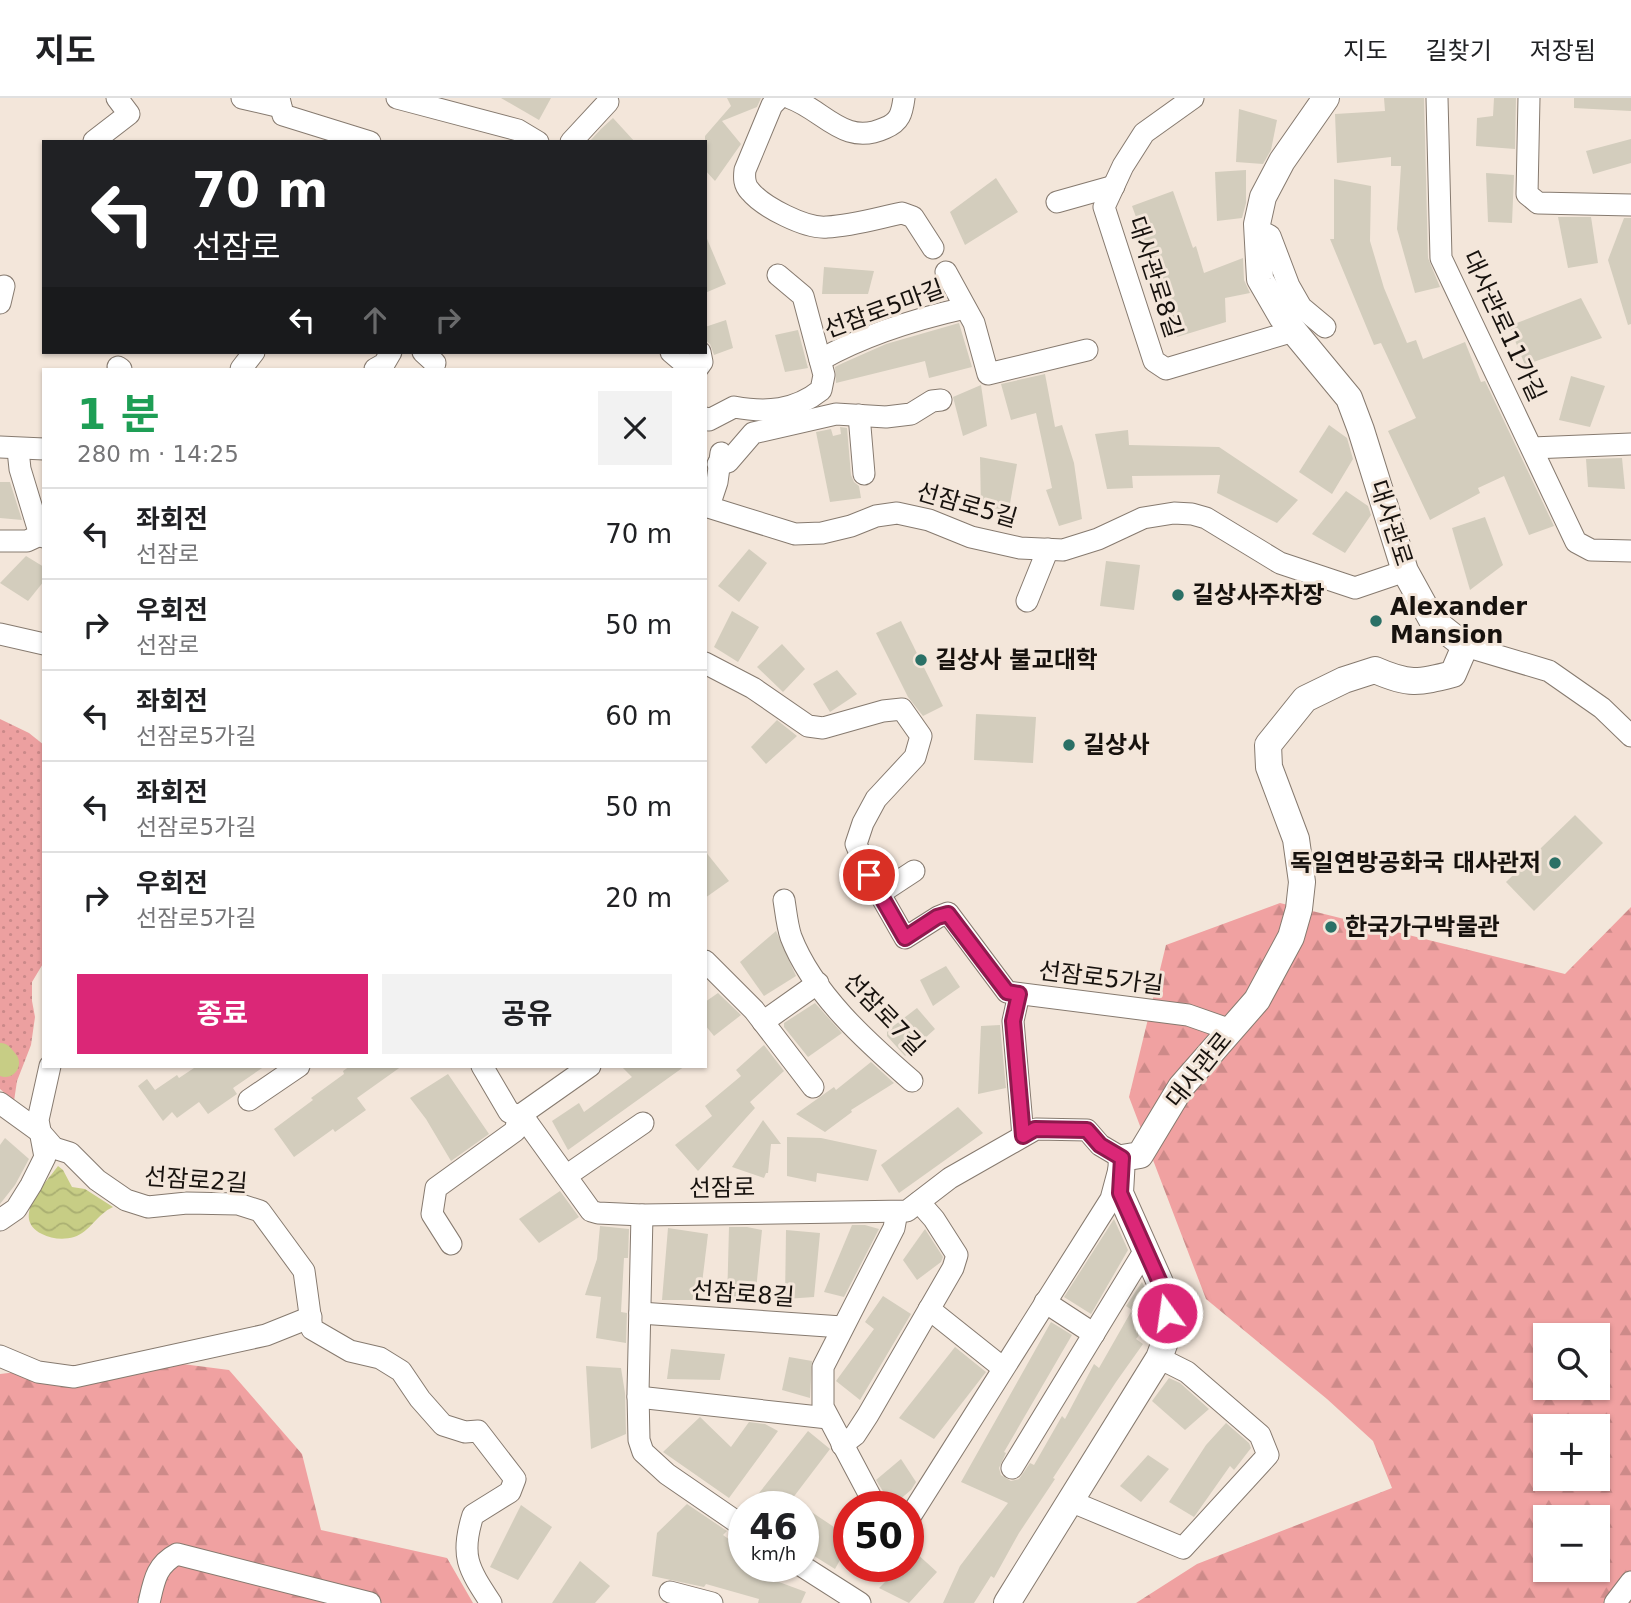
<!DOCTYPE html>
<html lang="ko">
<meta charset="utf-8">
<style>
body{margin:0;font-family:"DejaVu Sans","Noto Sans KR",sans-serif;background:#f2f2f2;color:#202124;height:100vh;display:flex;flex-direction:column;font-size:26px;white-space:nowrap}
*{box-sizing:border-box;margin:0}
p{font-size:23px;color:#757577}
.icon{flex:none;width:38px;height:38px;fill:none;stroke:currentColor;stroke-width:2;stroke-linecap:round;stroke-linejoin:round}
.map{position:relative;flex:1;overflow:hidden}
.drawer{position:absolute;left:42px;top:270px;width:665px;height:700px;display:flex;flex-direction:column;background:#fff;border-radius:0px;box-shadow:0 2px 5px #0004}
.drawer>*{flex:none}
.hud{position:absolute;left:42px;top:42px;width:665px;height:214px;border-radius:0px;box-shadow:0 2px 5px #0004;background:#202124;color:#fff;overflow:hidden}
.controls{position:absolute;left:1533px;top:1225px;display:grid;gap:14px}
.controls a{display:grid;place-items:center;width:77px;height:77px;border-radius:0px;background:#fff;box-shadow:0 2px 5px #0004;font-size:35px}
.speed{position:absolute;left:728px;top:1393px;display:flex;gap:14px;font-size:35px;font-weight:700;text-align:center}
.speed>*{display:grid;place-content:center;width:91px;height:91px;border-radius:50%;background:#fff;box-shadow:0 2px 5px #0004;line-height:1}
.speed small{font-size:18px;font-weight:400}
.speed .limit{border:10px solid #d22;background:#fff;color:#111}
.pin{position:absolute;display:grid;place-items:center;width:60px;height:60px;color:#fff;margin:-30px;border:4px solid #fff;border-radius:50%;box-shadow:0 2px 7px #0007}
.me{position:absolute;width:77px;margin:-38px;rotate:346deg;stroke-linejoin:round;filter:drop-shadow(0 0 5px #0008)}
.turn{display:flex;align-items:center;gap:24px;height:147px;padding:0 35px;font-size:32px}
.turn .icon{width:91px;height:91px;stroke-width:2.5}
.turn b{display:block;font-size:49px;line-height:60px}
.lanes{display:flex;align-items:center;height:66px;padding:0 35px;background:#0003;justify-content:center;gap:35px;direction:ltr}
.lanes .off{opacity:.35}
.round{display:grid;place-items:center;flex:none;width:74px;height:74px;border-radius:0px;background:#f2f2f2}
.overview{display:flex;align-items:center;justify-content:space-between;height:119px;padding:0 35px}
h1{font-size:42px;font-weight:700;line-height:52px;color:#1e9e55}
.primary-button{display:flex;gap:14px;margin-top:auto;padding:14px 35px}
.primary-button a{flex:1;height:80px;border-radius:0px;background:#db2777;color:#fff;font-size:28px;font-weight:700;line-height:80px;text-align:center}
.primary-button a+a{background:#f2f2f2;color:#202124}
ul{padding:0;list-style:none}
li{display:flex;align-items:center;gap:21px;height:91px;padding:0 35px;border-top:2px solid #e0e0e0}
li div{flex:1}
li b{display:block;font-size:26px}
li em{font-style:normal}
header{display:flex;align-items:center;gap:42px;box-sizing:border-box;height:98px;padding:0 35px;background:#fff;border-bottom:2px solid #e0e0e0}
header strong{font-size:33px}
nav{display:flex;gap:38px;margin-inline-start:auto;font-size:24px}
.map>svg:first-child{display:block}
.forest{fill:url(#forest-firs);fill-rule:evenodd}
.park{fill:url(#park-dots)}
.water{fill:url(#water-waves)}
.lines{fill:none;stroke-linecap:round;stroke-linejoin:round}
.river{stroke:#c7cd85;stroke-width:28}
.building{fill:#d3cdbd}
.minor-casing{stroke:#867a6f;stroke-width:23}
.major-casing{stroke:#867a6f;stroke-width:28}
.minor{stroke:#fff;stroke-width:21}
.major{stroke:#fff;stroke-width:26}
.route-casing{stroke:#8e194d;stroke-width:18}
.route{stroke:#db2777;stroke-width:12}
.poi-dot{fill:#2a7066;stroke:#f3e6da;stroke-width:2.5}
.labels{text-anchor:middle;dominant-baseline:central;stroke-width:6;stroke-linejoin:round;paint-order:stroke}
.street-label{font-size:24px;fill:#17120e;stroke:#f3e6da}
.poi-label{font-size:24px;font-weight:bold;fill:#17120e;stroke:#f3e6da;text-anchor:start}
</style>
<header>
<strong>지도</strong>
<nav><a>지도</a><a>길찾기</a><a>저장됨</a></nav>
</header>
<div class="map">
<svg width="1631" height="1505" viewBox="0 0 1631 1505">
<defs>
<pattern id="forest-firs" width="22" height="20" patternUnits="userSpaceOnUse" patternTransform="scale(1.75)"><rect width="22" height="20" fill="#f0a1a1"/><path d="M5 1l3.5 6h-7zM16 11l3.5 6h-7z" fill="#cd8a89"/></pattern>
<pattern id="park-dots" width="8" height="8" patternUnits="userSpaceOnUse" patternTransform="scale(1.75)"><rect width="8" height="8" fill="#eca0a0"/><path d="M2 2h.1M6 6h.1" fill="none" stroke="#ca8989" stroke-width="1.8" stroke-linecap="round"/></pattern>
<pattern id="water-waves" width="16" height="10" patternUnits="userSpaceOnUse" patternTransform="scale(1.75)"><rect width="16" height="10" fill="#c7cd85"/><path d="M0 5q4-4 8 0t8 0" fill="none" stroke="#aaaf72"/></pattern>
</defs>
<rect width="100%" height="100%" fill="#f3e6da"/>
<g class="forest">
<path d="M1280 805 1565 876 1631 809V1505H1136L1197 1466 1392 1390 1373 1343 1327 1301 1206 1201 1129 999 1166 847ZM1545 1237H1598V1290H1545ZM1545 1328H1598V1381H1545ZM1545 1419H1598V1472H1545Z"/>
<path d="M136 1260 229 1272 302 1356 321 1432 447 1460 473 1505H0V1276Z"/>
</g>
<path class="park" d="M0 621 29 635 44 647V864L32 884V903L35 919 31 947 17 983 14 1003 0 991Z"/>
<path class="water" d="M58 1068 63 1072 72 1089 85 1091 113 1109C97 1116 90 1134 74 1139 64 1142 51 1141 42 1136 10 1120 45 1086 58 1068Z"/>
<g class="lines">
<path class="river" d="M0 959 5 965"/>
</g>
<g class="building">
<path d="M501 0H551L539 22Z"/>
<path d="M727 0H761L757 9 722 23 741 46 715 83 705 72V38L731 8Z"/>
<path d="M1384 0H1424L1428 160 1440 189 1415 195 1397 131 1401 68H1391V59L1337 65 1335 16 1385 13Z"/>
<path d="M1494 0H1516L1515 51 1476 48 1477 20 1493 18Z"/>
<path d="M1574 0H1631V13L1574 10Z"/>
<path d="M1239 11 1277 22 1271 52 1263 66 1236 64Z"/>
<path d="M613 20 635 44H589L601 31Z"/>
<path d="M1631 41V65L1593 76 1586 53Z"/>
<path d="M1246 72V105L1242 120 1217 123 1215 74Z"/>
<path d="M1486 75 1514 77 1512 125 1488 124Z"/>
<path d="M996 80 1018 114 965 147 950 114Z"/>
<path d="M1334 81 1371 88 1370 143 1384 190 1407 245 1416 242 1423 261 1465 244 1481 284 1485 283 1554 428 1529 437 1504 378 1478 390 1480 395 1430 422 1388 333 1416 320 1381 245 1374 247 1330 141H1334Z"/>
<path d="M1173 93 1193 150 1196 148 1204 175 1243 160 1244 182 1250 195 1225 200 1226 224 1177 239 1155 159 1151 160 1132 108Z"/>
<path d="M1558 119H1591L1598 165 1568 170Z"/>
<path d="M1624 120H1631V226L1628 227 1608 162Z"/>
<path d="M705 136 726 186 705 195Z"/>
<path d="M824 169 874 173 868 196H822Z"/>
<path d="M1581 200 1602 240 1525 267 1509 228Z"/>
<path d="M726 222 733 250 714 257 710 246 705 242V229Z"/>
<path d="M959 225 972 269 929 280 925 263 836 285 835 269 843 265 886 246Z"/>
<path d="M798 232 808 270 785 274 775 237Z"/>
<path d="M1045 276 1055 329 1062 327 1074 365 1082 421 1059 428 1046 392 1052 390 1036 315 1011 322 1001 286Z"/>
<path d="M1571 278 1605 288 1590 329 1559 322Z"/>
<path d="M981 287 987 328 963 338 953 299Z"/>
<path d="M1329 327 1347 340 1353 361 1332 396 1299 374Z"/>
<path d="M840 329 847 330 851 377 854 384 859 388 861 400 830 404 816 334 831 331 833 338 841 336Z"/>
<path d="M1128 332 1129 347 1219 349 1298 402 1277 425 1217 395 1220 377 1132 378 1133 390 1107 391 1095 336Z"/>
<path d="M980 359 1017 366 1009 411 981 410Z"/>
<path d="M1622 360 1625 391 1588 389 1586 361Z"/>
<path d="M0 384H10L22 422 0 420Z"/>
<path d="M1346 393 1368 408 1371 417 1345 455 1312 436Z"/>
<path d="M1485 419 1503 467 1470 492 1452 430Z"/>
<path d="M749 451 767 465 739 504 718 488Z"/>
<path d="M26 458 44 469V483L28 503 0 485Z"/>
<path d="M1106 463 1140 467 1134 512 1100 508Z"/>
<path d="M732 513 759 529 738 564 714 549Z"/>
<path d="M901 523 943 608 923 618 908 599 876 535Z"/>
<path d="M782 546 805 571 783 594 757 569Z"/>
<path d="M837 572 857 596 830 614 813 586Z"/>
<path d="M976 616 1036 619 1033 665 974 662Z"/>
<path d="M777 622 797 638 766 666 751 649Z"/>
<path d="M1575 717 1603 745 1534 813 1506 784Z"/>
<path d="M705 753 729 783 705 800Z"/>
<path d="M776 833 796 878 764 898 740 864Z"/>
<path d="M946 868 960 889 933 908 920 882Z"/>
<path d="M718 895 741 917 714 938 705 927V904Z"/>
<path d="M815 905 842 935 808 959 784 929V925Z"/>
<path d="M917 910 935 931 905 958 887 938V933Z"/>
<path d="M1000 927 1006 990 978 996 981 928Z"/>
<path d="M764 947 784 973 750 1004 755 1010 698 1073 675 1047 712 1018 705 1008 741 978 736 972Z"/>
<path d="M871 964 894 985 851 1012 852 1014 825 1034 796 1016 834 989 836 992Z"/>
<path d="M197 968H265L233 990 237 996 208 1016 199 1004 177 1020 172 1014 163 1023 138 988 147 981 155 992 177 977 179 980Z"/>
<path d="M350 968H402L357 1000 366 1012 335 1034 333 1031 294 1059 274 1031 313 1002 311 1000 344 976 343 973Z"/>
<path d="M621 968H685L568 1052 552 1023 579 1005 584 1014 632 979Z"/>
<path d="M448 976 489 1036 451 1063 426 1021 410 1000Z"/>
<path d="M958 1009 983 1035 899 1095 881 1067Z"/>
<path d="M763 1022 781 1046H771L768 1075H766L764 1080 732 1069Z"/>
<path d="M787 1039 821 1040 877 1052 868 1083 817 1075 816 1084 787 1078Z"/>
<path d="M5 1040 29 1061 15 1087 0 1106V1047Z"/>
<path d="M560 1093 579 1119 539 1145 519 1121Z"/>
<path d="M1114 1121 1128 1152 1091 1216 1064 1199Z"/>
<path d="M852 1127H865L879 1131 844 1199 824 1194Z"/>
<path d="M600 1128 629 1131 628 1160H624L621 1214 627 1215 626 1245 596 1240 601 1199 585 1197 597 1161Z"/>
<path d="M729 1129H747L762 1132 755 1202 727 1205Z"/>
<path d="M668 1130 708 1136 700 1202H662Z"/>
<path d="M925 1131 943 1159 941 1164 917 1182 903 1162Z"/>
<path d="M786 1132 820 1135 814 1199 785 1201Z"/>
<path d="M1142 1184 1151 1202 1152 1221 1136 1241 1143 1246 1116 1284 1053 1380 1055 1381 1019 1435 994 1480 991 1478 974 1505H943L960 1468 1008 1405 961 1384 1051 1224 1072 1237 1004 1354 1006 1355 999 1370 1001 1377 1011 1383 1019 1381 1030 1365 1034 1367 1062 1318 1065 1321 1094 1266 1099 1270 1132 1212 1126 1208Z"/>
<path d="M883 1198 911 1216 860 1302 836 1283 874 1231 865 1224Z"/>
<path d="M955 1249 986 1274 934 1341 899 1320Z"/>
<path d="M671 1251 725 1256 720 1282 667 1281Z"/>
<path d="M789 1259 812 1263 810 1300 782 1292Z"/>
<path d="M586 1268 621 1270 625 1295 626 1336 591 1351Z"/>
<path d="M1169 1280 1180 1285 1209 1311 1185 1332 1152 1303Z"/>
<path d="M700 1319 731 1349 749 1324 765 1326 778 1333 729 1400 663 1354Z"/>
<path d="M1226 1325 1249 1345 1251 1350 1234 1372 1230 1368 1194 1419 1169 1404 1206 1347Z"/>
<path d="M808 1333 830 1351 792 1401 849 1439V1446L835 1471 803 1451V1409H748Z"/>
<path d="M1148 1357 1169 1371 1141 1404 1120 1388Z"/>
<path d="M901 1361 916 1384 911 1392 892 1408 876 1382Z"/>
<path d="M687 1406 727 1433 723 1437 744 1452V1468H764L760 1477 806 1494 801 1505H758L759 1501 706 1486 704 1489 652 1478 657 1435Z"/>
<path d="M521 1407 552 1429 518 1482 490 1469Z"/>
<path d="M915 1454 937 1474 909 1505 879 1490 886 1483 859 1468H908V1460Z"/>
<path d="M580 1463 610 1488 595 1505H552Z"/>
</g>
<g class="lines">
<g class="minor-casing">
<g id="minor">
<path d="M242 0 281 9"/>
<path d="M279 0 283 17 370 44"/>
<path d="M397 0 518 32 538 44"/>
<path d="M779 0 772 7 745 72C744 80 744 87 750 93 763 109 806 131 827 129 852 128 878 120 902 115L913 119 933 150"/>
<path d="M790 0C824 12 844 49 885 30 900 24 902 15 904 0"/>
<path d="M1193 0 1144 35 1123 68 1104 109 1154 263 1166 271 1294 233"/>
<path d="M1437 0 1441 160 1576 444 1591 452 1631 453"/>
<path d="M1529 0 1527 96 1538 105 1631 107"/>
<path d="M94 43 129 16 117 0"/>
<path d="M571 44 608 4"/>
<path d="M1057 104 1114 88"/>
<path d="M1257 131 1270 138 1289 188 1301 209 1325 229"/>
<path d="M946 174 974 225 988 276 1087 252"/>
<path d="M0 205 4 188"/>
<path d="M423 254 435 265"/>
<path d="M671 254 691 271"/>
<path d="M820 262C864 237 916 221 965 210"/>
<path d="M118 269 121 271"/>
<path d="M241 271 254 254"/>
<path d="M375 271 384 266 391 254"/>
<path d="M697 271 702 264 700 254"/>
<path d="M859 317 864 376"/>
<path d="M705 320 709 322 734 309C766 315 795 313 821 292L824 277 803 198 778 177"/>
<path d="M0 349 44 351"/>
<path d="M1532 350 1631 346"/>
<path d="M18 352 20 371 40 437 44 439"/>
<path d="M718 366 728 364 753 335 836 316 886 319 911 316 932 303 941 302"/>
<path d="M705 408 795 436 822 435 851 428 876 418 897 415 929 422 971 439 1020 450 1063 452 1098 441 1143 420 1174 415 1192 416 1206 420 1280 465 1355 490 1405 473"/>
<path d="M709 408 717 384 721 355"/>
<path d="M0 443H27L40 437"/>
<path d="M1027 503 1048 451"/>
<path d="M0 536 44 546"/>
<path d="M1465 548 1549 573 1602 610 1631 638"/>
<path d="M705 565 753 590 808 628 823 630 883 613 902 611 921 638 915 659 876 701 863 725 856 746 869 777 905 840 938 819 948 815 1007 894 1188 917 1231 932"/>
<path d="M879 796 914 773"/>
<path d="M784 802C786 814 787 827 791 839 813 896 867 944 912 983"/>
<path d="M705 863 754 912 813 989"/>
<path d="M1019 896 1013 923 1023 1038"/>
<path d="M763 924 818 885"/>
<path d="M482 968 509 1014 524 1020 591 1113 598 1115 642 1117 907 1113 950 1080 1036 1031 1087 1032 1100 1047 1122 1060 1111 1101 908 1422"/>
<path d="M249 1002 299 968"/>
<path d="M0 1005 40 1034 54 1050 70 1055 97 1082 126 1102 148 1109 187 1105 238 1106 260 1113 304 1173 312 1231 350 1253 380 1260 401 1273 420 1301 443 1327 465 1334 478 1333 515 1381 510 1394 473 1417C460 1458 468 1470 491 1505"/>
<path d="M566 1078 643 1025"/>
<path d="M642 1117 638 1295 639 1342 643 1354 667 1376 744 1429"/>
<path d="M0 1122 16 1111 31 1087 45 1059 38 1022 50 968"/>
<path d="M451 1146 432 1116 436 1090 515 1033 519 1018 590 968"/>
<path d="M1045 1204 1094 1236"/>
<path d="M929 1211 1003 1270"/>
<path d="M640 1215 842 1229"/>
<path d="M0 1258 38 1274 74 1279 266 1237 311 1219"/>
<path d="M638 1299 828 1320"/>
<path d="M842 1347 855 1337 868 1317 953 1170 957 1157 934 1121 919 1104"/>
<path d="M1012 1370 1145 1152"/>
<path d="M1070 1403 1183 1450 1268 1357 1260 1337 1187 1274 1159 1260"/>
<path d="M876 1409 823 1309V1269L894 1130 897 1114"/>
<path d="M802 1468 860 1505"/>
<path d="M670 1494 712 1505"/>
<path d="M149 1505C154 1483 156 1467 177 1456L370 1505"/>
<path d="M1615 1505 1631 1484"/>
</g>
</g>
<g class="major-casing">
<path id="major" d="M1007 1505 1159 1260 1169 1233 1166 1198 1120 1095 1122 1060 1140 1057 1181 989 1257 902 1291 839 1299 811 1302 784 1296 741 1269 669 1268 647 1305 601 1344 582 1375 572C1409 587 1418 585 1453 576L1465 548 1432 522 1405 473 1361 332 1349 300 1282 219 1260 181 1257 126 1263 99 1282 63 1326 0"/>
</g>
<use href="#minor" class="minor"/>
<use href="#major" class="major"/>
</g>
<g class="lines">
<g class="route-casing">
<path id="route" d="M869 777 905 840 937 819 948 816 1007 894 1019 896 1013 923 1023 1038 1035 1031 1087 1032 1100 1047 1122 1060 1120 1095 1166 1198 1167 1215"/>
</g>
<use href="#route" class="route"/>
</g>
<g class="poi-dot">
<circle cx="1178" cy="497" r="7"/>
<circle cx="1376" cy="523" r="7"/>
<circle cx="921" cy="562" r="7"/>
<circle cx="1069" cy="647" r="7"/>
<circle cx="1555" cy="765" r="7"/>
<circle cx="1331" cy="829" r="7"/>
</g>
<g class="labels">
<g class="street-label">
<text transform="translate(1155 179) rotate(72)">대사관로8길</text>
<text transform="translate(884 211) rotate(-20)">선잠로5마길</text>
<text transform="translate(1504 228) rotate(65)">대사관로11가길</text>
<text transform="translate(967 407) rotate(16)">선잠로5길</text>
<text transform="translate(1391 425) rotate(72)">대사관로</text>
<text transform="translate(1101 880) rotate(7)">선잠로5가길</text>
<text transform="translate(884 916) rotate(46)">선잠로7길</text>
<text transform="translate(1199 972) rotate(-51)">대사관로</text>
<text transform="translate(196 1082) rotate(4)">선잠로2길</text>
<text transform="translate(722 1090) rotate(-1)">선잠로</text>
<text transform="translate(743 1196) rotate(4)">선잠로8길</text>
</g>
<g class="poi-label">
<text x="1192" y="497">길상사주차장</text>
<text x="1390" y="509">Alexander<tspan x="1390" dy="28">Mansion</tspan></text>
<text x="935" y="562">길상사 불교대학</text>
<text x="1083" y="647">길상사</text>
<text x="1541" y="765" text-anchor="end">독일연방공화국 대사관저</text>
<text x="1345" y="829">한국가구박물관</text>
</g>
</g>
</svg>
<div class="controls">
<a><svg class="icon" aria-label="search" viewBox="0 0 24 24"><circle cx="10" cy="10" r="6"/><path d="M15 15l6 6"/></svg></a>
<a>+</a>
<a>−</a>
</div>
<div class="speed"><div>46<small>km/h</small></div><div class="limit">50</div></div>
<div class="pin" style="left:869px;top:777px;background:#d93025"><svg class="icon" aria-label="arrive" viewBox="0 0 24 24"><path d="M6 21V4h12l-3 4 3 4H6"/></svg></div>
<svg class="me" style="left:1167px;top:1215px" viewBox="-20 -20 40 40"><circle r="17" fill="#db2777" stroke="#fff" stroke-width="3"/><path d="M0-11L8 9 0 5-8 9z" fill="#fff"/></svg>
<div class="hud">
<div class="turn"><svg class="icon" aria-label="left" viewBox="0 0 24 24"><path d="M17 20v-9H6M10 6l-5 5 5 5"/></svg><div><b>70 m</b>선잠로</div></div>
<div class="lanes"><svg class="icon" aria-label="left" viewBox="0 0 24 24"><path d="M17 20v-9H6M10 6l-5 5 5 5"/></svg><svg class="icon off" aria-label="ahead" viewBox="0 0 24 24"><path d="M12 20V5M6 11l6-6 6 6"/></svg><svg class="icon off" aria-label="right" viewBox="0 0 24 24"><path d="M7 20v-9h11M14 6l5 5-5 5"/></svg></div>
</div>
<section class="drawer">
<div class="overview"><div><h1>1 분</h1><p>280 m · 14:25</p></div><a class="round"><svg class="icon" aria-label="close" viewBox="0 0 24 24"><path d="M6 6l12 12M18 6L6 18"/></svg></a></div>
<ul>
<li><svg class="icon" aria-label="left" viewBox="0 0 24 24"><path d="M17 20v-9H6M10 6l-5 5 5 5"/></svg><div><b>좌회전</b><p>선잠로</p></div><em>70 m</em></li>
<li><svg class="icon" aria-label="right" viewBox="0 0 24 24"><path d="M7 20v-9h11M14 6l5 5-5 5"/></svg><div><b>우회전</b><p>선잠로</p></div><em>50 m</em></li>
<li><svg class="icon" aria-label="left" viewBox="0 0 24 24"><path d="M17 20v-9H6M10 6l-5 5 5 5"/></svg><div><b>좌회전</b><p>선잠로5가길</p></div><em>60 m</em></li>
<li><svg class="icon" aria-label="left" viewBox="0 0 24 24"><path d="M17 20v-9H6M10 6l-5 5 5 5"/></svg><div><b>좌회전</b><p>선잠로5가길</p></div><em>50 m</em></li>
<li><svg class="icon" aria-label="right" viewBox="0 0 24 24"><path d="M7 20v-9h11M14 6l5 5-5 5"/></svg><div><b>우회전</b><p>선잠로5가길</p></div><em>20 m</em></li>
</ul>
<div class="primary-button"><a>종료</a><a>공유</a></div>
</section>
</div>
